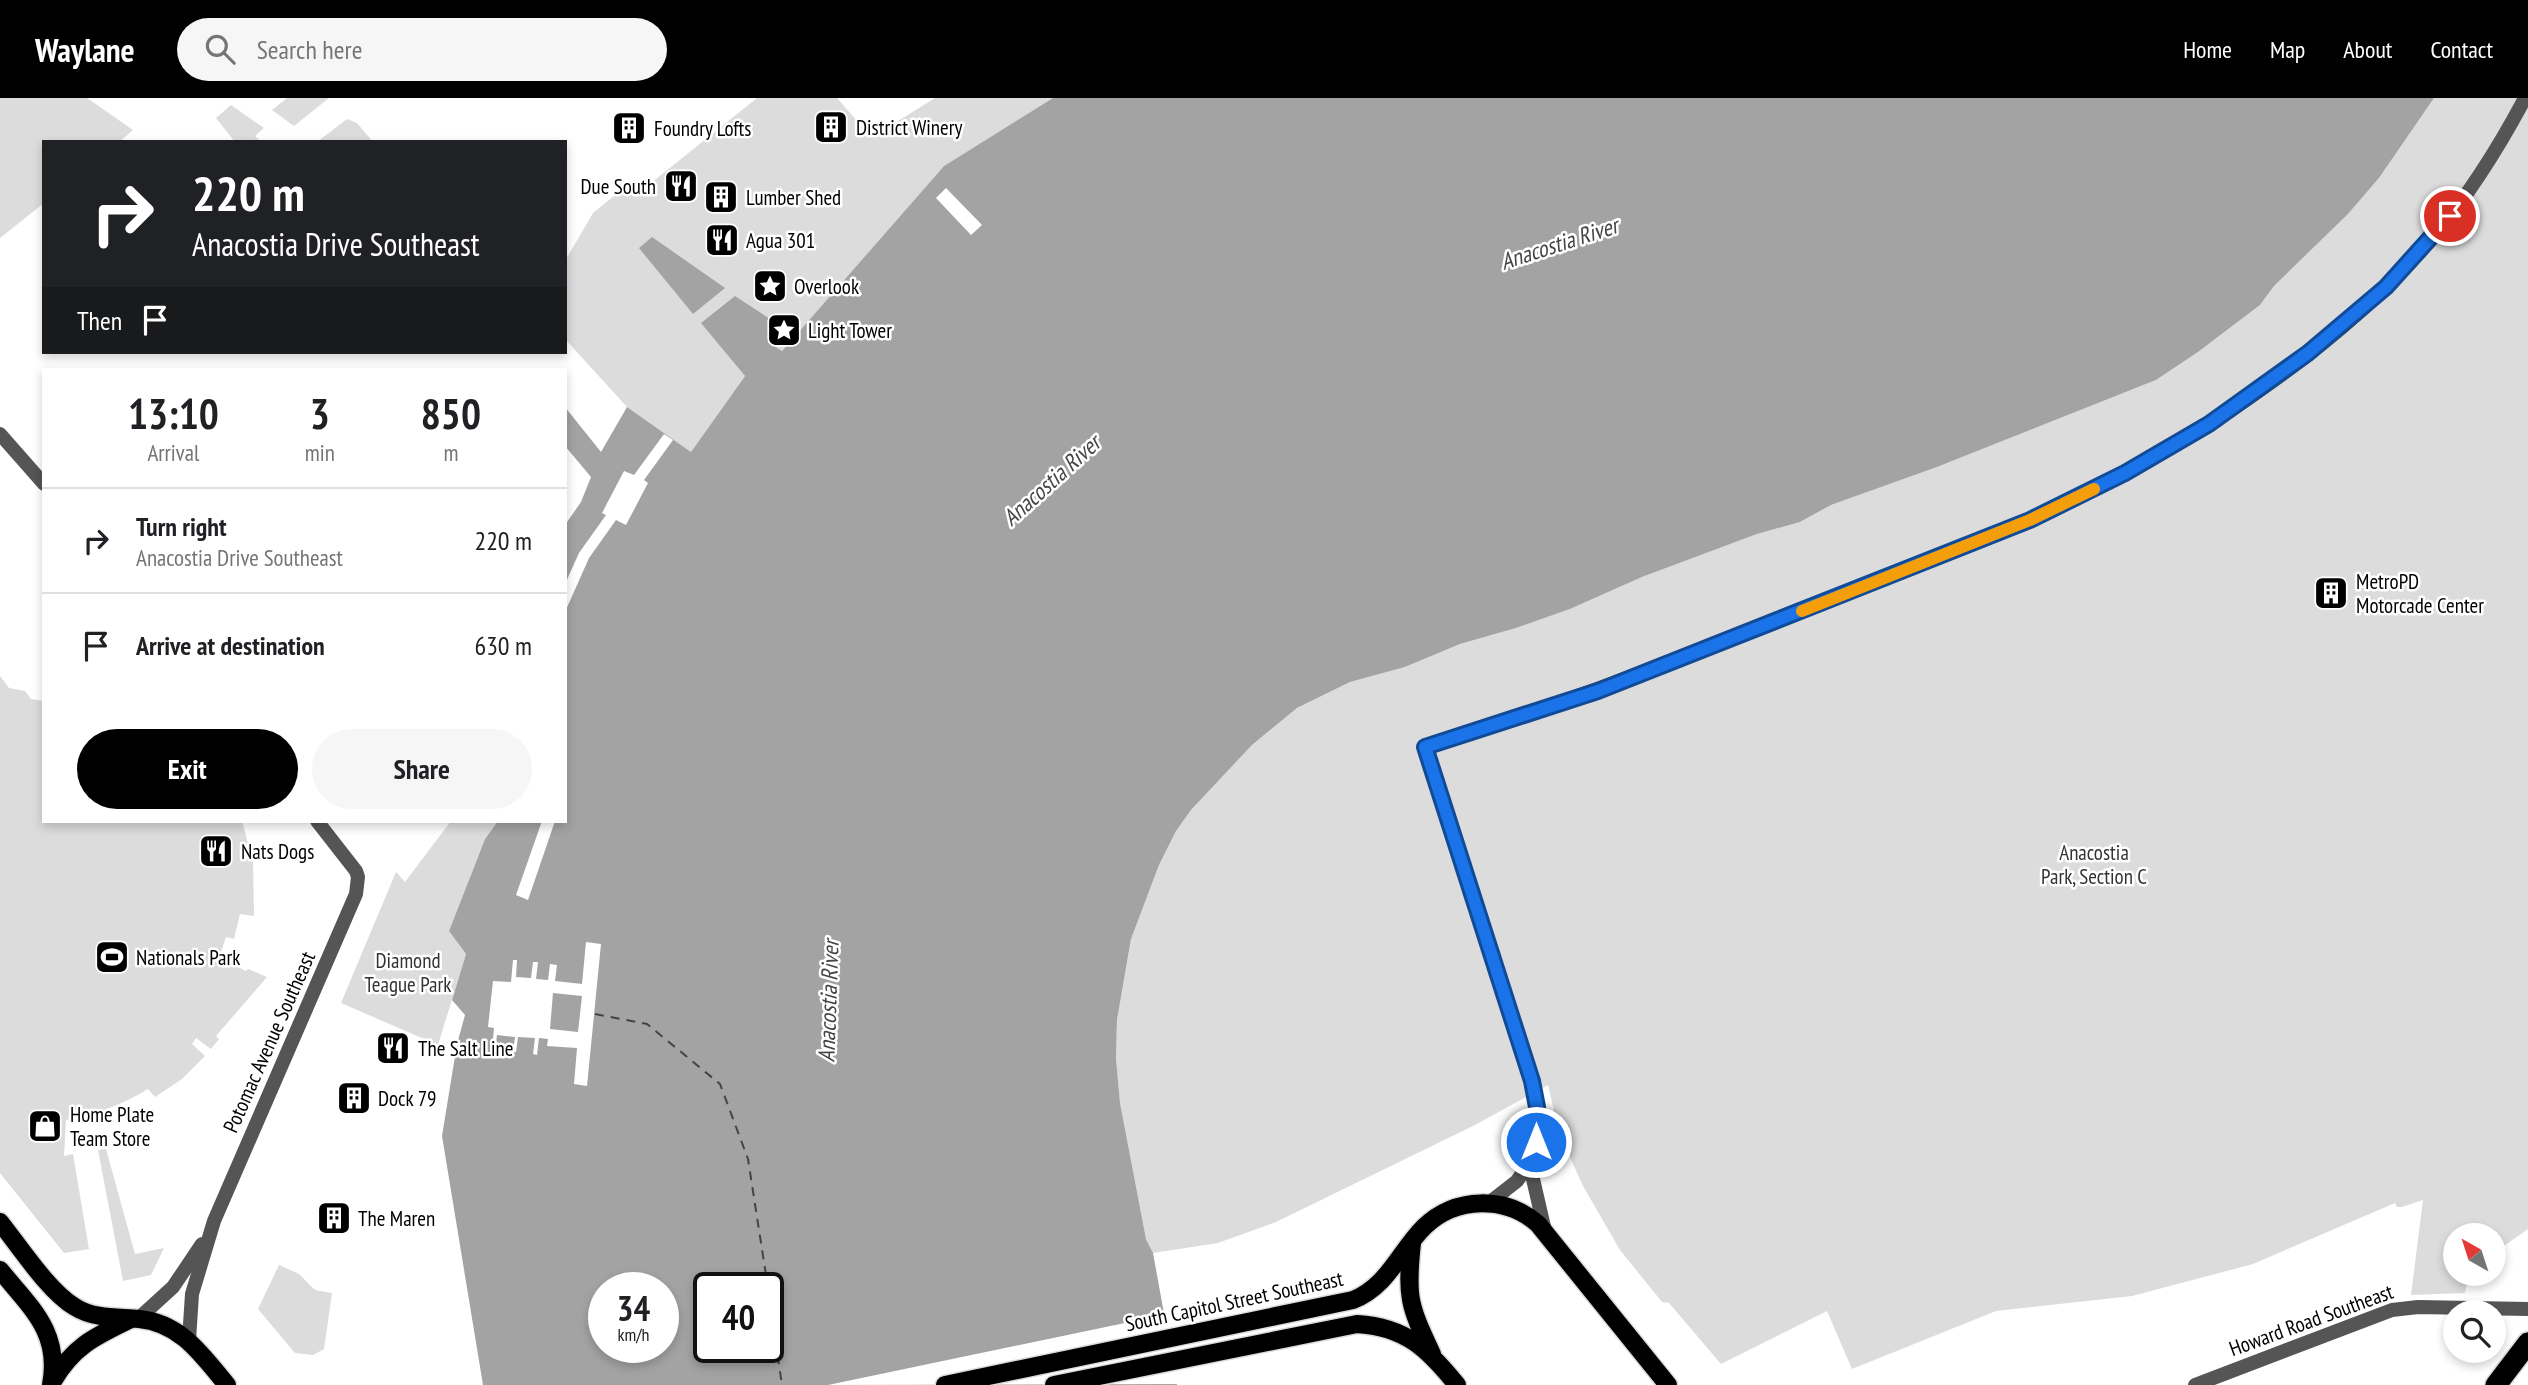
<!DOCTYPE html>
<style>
body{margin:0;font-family:"PT Sans Narrow",sans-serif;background:#f6f6f6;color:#202124;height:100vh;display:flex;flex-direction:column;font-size:26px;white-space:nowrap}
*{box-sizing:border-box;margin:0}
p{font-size:23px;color:#757577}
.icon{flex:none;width:38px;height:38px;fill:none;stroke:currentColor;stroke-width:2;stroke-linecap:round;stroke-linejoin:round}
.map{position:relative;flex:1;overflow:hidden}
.drawer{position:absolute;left:42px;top:270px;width:525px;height:455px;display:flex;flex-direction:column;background:#fff;border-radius:0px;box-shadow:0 4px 10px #0003}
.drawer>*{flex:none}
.banner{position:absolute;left:42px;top:42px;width:525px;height:214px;border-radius:0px;box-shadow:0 4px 10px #0003;background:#202124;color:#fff;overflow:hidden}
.needle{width:46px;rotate:321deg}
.controls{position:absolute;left:2443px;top:1125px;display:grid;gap:14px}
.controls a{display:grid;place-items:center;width:63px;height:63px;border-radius:50%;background:#fff;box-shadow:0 4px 10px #0003;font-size:35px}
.speed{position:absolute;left:588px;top:1174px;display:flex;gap:14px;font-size:35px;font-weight:700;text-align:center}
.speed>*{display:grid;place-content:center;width:91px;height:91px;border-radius:50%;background:#fff;box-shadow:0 4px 10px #0003;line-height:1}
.speed small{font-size:18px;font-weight:400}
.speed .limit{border:4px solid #111;border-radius:10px;background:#fff;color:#111}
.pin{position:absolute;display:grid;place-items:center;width:60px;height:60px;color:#fff;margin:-30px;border:4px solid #fff;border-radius:50%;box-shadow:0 2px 7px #0007}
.me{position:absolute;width:77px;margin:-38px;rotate:0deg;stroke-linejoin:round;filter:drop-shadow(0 0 5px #0008)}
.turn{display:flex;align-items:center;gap:24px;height:147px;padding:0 35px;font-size:32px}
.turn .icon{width:91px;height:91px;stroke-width:2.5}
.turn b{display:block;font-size:49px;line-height:60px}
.then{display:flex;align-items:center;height:66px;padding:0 35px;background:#0003;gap:14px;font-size:26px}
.eta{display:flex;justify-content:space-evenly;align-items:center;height:119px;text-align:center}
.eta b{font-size:42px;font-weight:700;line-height:49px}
.action{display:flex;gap:14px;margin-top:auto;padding:14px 35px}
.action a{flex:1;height:80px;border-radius:42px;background:#000;color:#fff;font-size:28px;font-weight:700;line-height:80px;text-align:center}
.action a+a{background:#f6f6f6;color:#202124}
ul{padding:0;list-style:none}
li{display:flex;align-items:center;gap:21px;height:105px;padding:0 35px;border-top:2px solid #e0e0e0}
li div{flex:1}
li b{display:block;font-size:26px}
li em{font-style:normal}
header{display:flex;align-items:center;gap:42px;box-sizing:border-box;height:98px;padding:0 35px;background:#000;color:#fff}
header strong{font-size:33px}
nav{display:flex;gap:38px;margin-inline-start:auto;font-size:24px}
.search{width:490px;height:63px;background:#f6f6f6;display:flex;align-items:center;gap:18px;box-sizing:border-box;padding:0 24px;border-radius:38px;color:#757577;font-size:26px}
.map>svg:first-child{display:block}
.green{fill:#dcdcdc}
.water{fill:#a3a3a3;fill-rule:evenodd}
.pier{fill:#fff;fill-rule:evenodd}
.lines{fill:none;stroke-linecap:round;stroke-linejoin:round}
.ferry{stroke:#444;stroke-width:2;stroke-dasharray:9 7;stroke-linecap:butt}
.primary-casing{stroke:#dbdbdb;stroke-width:21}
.motorway-casing{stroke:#dbdbdb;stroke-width:24}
.tertiary{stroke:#555;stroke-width:14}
.primary{stroke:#000;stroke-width:18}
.motorway{stroke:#000;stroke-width:21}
.route-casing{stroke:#114b97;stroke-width:18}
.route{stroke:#1a73e8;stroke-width:12}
.slow{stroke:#f59e0b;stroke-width:12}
.labels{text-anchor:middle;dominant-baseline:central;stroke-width:5;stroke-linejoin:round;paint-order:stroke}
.poi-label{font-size:21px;fill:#000;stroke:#fff;text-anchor:start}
.park-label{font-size:21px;fill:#333;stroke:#fff}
.street-label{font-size:21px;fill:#000;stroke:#fff}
.water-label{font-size:23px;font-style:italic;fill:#444;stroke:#fff}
</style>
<header>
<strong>Waylane</strong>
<div class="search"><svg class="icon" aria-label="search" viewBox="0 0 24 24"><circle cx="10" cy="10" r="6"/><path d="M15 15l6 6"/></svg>Search here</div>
<nav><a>Home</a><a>Map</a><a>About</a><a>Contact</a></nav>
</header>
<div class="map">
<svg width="2528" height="1287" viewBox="0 0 2528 1287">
<rect width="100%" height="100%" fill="#fff"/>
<g class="green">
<path d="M0 0H87L133 32 119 44H44V105L0 140Z"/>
<path d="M287 0H329L294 28 272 12Z"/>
<path d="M757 0H837L866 33 877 36 935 0H1053L944 68 782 253 768 244 779 228 702 225 745 278 691 354 627 309 565 241V163L593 115 614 98 623 97 637 89 641 93Z"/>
<path d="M2434 0H2528V1131L2494 1155V1138H2455V1176H2469L2465 1195 2411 1197 2423 1102 2402 1109H2397L2395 1105 2253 1166 2132 1198 1996 1213 1852 1271 1827 1213 1721 1266 1669 1205 1662 1204 1620 1152 1583 1088 1559 1035 1548 987 1475 1027 1276 1124 1218 1145 1153 1155 1146 1141 1120 1005 1116 960 1117 922 1131 841 1159 767 1176 733 1191 712 1252 647 1297 610 1350 584 1405 569 1460 546 1516 530 1570 511 1642 479 1757 436 1800 424 1831 407 1937 369 2156 282 2198 254 2260 207 2274 188 2348 116 2379 80Z"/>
<path d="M231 7 264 30 255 38 262 44H235L216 20Z"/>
<path d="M347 21 357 25 373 44H317Z"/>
<path d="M0 578 9 590 25 593 31 601 44 603V723H242L253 764 254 818 240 816 234 841 226 839 220 857 226 861V863L246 873 248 871 267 879 216 938 219 941 211 951 196 940 192 946 205 958 182 981 155 999 148 991C120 1008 98 1015 66 1022L64 1058 73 1056 89 1151 64 1155 0 1075Z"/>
<path d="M451 723H498L485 741 449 833 466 856 438 947 341 905 396 774 405 784Z"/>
<path d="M106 1051 135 1156 164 1150 151 1177 123 1183 98 1052Z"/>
<path d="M279 1167 299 1176 315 1192 332 1195 324 1251 313 1257 295 1255 258 1211Z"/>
</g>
<g class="water">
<path d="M1053 0H2434L2379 80 2348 116 2274 188 2260 207 2198 254 2156 282 1937 369 1831 407 1800 424 1757 436 1642 479 1570 511 1516 530 1460 546 1405 569 1350 584 1297 610 1252 647 1191 712 1176 733 1159 767 1131 841 1117 922 1116 960 1120 1005 1146 1141 1153 1155 1177 1287H483L442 1038 457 946 465 917 452 902 466 856 449 833 485 741 498 723H565V427L581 404 591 379 565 348V309L601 354 627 309 691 354 745 278 701 225 735 198 779 227 768 244 782 253 944 68ZM604 1190H663V1250H604ZM709 1190H768V1250H709Z"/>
<path d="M652 139 725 190 693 216 639 150Z"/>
</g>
<g class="pier">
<path d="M946 90 982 127 971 137 936 100Z"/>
<path d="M664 336 673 342 644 382 648 385 626 427 616 422 589 460 565 514V486L579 455 606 417 602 415 624 373 634 377Z"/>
<path d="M542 723H555L528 802 516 797Z"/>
<path d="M586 844 601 846 587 988 574 986 577 950 547 948 548 941 539 940 537 957 533 956 535 940 518 939 516 954H513L515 939 497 937 495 953H492L494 930 488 929 493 883 511 884 513 862H517L516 879 531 880 533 864H538L536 881 548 882 550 866 557 867 555 883 582 886ZM553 895 582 898 578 934 550 931Z"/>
<path d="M1168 1216 1180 1286 828 1287Z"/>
</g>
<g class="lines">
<g class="ferry">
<path d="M595 916 647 926 720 986 748 1061 768 1190"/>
<path d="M768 1194 782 1287"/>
</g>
<g class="primary-casing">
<g id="primary">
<path d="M0 1124C20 1149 49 1194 75 1209 94 1221 117 1219 139 1221 181 1225 202 1257 227 1287"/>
<path d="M1412 1145C1406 1199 1409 1207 1432 1256"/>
<path d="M0 1172C31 1210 61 1234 51 1287"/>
<path d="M53 1283C73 1248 96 1238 131 1221"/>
<path d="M945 1287 1353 1202C1388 1188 1399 1154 1424 1129 1456 1098 1506 1098 1538 1126L1668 1287"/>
<path d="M1054 1287 1357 1226C1406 1229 1428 1251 1457 1287"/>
</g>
</g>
<g class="motorway-casing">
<path id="motorway" d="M2496 1287 2528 1245"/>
</g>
<g class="tertiary">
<path d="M0 336 44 386"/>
<path d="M1490 1104 1517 1083 1532 1061"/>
<path d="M1545 1133 1533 1081 1537 1021 1532 983 1425 649C1566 606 1702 552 1839 498 1904 472 1971 449 2035 420 2175 356 2335 256 2435 137 2470 95 2499 49 2525 0"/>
<path d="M138 1221 173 1189 202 1146"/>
<path d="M189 1242 192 1196 214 1123 356 796 358 779 356 773 317 723"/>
<path d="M2195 1287 2392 1212 2418 1209 2528 1211"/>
</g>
<use href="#primary" class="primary"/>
<use href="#motorway" class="motorway"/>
</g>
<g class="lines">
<g class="route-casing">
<path id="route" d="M1536 1044 1537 1009 1532 983 1425 649 1598 593 2030 422 2125 375 2209 326 2308 255 2386 189 2450 118"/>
</g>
<use href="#route" class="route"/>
<path class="slow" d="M1802 513 2030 422 2094 391"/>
</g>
<defs>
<g id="building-square" transform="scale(1.75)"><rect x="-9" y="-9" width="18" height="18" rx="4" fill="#000" stroke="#fff"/><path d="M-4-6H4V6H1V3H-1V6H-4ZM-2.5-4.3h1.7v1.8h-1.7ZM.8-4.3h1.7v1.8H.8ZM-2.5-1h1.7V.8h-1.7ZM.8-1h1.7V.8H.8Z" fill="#fff"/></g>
<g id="restaurant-square" transform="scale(1.75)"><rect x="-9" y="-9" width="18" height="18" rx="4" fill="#000" stroke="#fff"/><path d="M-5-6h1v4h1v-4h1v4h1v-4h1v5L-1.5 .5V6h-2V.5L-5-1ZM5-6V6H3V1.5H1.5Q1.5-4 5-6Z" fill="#fff"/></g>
<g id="sight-square" transform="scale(1.75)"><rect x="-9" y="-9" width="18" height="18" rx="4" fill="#000" stroke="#fff"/><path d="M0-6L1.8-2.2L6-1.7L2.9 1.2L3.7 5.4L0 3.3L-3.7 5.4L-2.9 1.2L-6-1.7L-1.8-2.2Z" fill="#fff"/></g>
<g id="stadium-square" transform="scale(1.75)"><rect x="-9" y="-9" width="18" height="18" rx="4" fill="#000" stroke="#fff"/><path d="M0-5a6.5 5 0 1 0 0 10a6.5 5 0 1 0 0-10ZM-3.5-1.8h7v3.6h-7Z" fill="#fff"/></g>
<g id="shop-square" transform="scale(1.75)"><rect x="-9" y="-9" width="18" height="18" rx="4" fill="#000" stroke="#fff"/><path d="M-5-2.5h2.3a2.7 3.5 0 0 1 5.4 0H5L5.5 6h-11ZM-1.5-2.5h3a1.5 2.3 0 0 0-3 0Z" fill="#fff"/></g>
</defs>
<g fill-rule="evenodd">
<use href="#building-square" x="831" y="29"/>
<use href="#building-square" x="629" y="30"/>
<use href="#restaurant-square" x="681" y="88"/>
<use href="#building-square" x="721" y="99"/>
<use href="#restaurant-square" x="722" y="142"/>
<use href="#sight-square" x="770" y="188"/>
<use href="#sight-square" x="784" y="232"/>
<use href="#building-square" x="2331" y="495"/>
<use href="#restaurant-square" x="216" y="753"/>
<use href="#stadium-square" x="112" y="859"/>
<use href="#restaurant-square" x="393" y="950"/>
<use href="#building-square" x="354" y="1000"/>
<use href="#shop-square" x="45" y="1028"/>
<use href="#building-square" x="334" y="1120"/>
</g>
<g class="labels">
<g class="poi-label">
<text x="856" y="29">District Winery</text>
<text x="654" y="30">Foundry Lofts</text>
<text x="656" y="88" text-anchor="end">Due South</text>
<text x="746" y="99">Lumber Shed</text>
<text x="746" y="142">Agua 301</text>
<text x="794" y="188">Overlook</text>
<text x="808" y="232">Light Tower</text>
<text x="2356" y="483">MetroPD<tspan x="2356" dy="24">Motorcade Center</tspan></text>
<text x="241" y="753">Nats Dogs</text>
<text x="136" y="859">Nationals Park</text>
<text x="418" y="950">The Salt Line</text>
<text x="378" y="1000">Dock 79</text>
<text x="70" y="1016">Home Plate<tspan x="70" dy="24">Team Store</tspan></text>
<text x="358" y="1120">The Maren</text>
</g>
<g class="park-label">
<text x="2094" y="754">Anacostia<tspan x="2094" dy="24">Park, Section C</tspan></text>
<text x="408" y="862">Diamond<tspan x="408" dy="24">Teague Park</tspan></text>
</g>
<g class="street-label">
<text transform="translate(269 944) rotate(-66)">Potomac Avenue Southeast</text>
<text transform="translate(1234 1203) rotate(-12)">South Capitol Street Southeast</text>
<text transform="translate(2311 1222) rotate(-20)">Howard Road Southeast</text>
</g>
<g class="water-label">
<text transform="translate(1559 145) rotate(-18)">Anacostia River</text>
<text transform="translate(1051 382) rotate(-42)">Anacostia River</text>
<text transform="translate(828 903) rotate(-88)">Anacostia River</text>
</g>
</g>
</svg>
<div class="controls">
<a><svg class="needle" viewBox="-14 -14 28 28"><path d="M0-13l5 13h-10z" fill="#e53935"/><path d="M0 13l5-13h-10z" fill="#757577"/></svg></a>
<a><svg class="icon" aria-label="search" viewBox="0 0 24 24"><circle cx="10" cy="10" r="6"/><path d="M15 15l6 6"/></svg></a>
</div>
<div class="speed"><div>34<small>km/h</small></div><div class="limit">40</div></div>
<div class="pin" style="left:2450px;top:118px;background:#d93025"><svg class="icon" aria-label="arrive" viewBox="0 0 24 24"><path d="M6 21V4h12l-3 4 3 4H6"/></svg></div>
<svg class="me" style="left:1536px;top:1044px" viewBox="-20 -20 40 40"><circle r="17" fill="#1a73e8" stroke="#fff" stroke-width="3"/><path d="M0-11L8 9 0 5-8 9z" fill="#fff"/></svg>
<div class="banner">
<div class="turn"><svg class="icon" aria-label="right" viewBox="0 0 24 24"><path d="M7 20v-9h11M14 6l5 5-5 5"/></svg><div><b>220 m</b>Anacostia Drive Southeast</div></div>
<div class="then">Then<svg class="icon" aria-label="arrive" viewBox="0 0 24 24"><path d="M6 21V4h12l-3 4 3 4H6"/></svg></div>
</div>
<section class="drawer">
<div class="eta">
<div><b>13:10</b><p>Arrival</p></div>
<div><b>3</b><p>min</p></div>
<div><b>850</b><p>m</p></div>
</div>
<ul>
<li><svg class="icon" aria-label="right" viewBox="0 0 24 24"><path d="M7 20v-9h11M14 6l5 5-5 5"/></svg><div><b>Turn right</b><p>Anacostia Drive Southeast</p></div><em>220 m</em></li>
<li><svg class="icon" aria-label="arrive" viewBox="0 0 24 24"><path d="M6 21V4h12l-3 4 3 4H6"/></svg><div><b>Arrive at destination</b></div><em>630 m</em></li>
</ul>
<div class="action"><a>Exit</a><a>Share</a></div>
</section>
</div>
